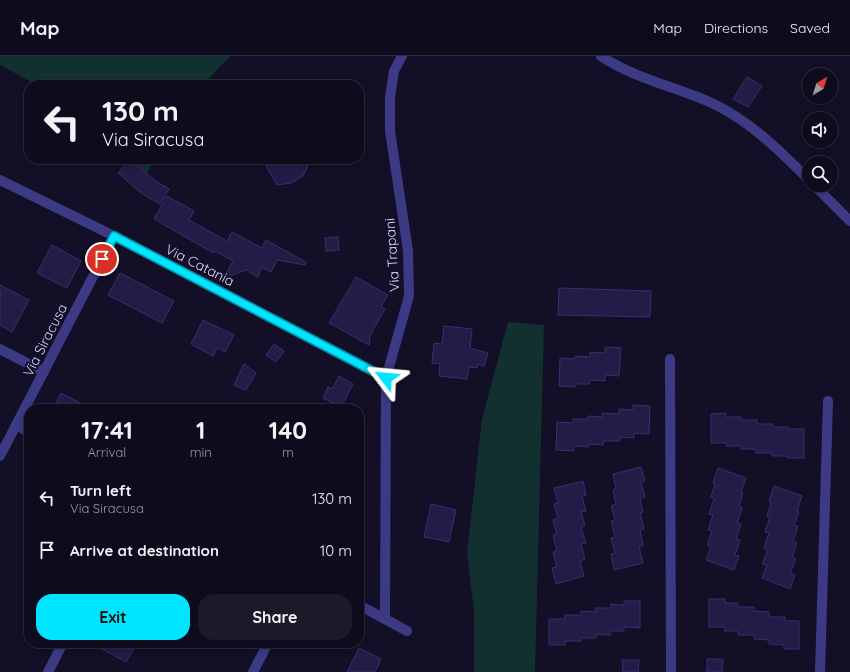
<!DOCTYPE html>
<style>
body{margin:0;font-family:Quicksand,sans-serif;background:#1c1929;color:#f1f3f6;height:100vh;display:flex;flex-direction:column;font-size:15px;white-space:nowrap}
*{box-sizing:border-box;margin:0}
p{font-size:13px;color:#9b9ba3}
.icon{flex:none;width:22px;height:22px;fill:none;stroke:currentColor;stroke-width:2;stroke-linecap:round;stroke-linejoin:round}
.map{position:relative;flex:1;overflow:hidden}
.panel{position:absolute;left:24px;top:348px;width:340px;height:244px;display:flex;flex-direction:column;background:#0e0b1c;border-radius:16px;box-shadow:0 2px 6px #0003,0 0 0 1px #2e2b3b}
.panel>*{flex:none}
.top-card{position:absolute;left:24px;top:24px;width:340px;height:84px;border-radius:16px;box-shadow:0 2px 6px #0003,0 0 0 1px #2e2b3b;background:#0e0b1c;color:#f1f3f6;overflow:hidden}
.needle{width:26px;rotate:38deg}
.buttons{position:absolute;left:802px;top:12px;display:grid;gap:8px}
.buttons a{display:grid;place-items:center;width:36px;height:36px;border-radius:50%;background:#0e0b1c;box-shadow:0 2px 6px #0003,0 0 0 1px #2e2b3b;font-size:20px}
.pin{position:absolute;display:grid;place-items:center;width:34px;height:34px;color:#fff;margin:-17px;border:2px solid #fff;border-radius:50%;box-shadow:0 1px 4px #0007}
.me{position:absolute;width:44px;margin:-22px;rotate:299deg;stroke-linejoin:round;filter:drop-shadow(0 0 3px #0008)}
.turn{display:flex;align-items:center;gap:14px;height:84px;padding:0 12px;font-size:18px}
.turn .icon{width:52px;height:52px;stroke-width:2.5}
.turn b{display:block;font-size:28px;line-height:34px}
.eta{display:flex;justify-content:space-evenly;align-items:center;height:68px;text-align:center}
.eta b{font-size:24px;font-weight:800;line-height:28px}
.cta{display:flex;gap:8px;margin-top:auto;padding:8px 12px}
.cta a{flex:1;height:46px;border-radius:16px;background:#00e5ff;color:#111;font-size:16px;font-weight:800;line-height:46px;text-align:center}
.cta a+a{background:#1c1929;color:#f1f3f6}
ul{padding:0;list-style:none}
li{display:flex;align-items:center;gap:12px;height:52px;padding:0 12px}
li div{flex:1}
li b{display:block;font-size:15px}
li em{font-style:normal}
header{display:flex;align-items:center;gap:24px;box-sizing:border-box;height:56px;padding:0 20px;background:#0e0b1c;border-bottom:1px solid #2e2b3b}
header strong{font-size:19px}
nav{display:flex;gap:22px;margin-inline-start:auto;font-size:14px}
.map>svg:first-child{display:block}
.green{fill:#12302f}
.building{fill:#241b47;stroke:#3b2d73}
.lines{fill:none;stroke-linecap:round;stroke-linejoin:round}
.minor{stroke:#3d3a85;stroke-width:10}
.route-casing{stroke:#0095a6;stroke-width:10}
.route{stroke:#00e5ff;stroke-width:7}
.labels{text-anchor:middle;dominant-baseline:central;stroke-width:4;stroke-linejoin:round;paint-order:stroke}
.street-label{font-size:14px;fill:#d9d4ff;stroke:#130f26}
</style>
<header>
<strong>Map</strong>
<nav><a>Map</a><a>Directions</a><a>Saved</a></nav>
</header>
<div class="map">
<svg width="850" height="616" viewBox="0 0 850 616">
<rect width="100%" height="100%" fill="#130f26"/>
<g class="green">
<path d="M0 0H231L219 11 204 29H37L0 9Z"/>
<path d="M129 103H155L147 117Z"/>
<path d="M508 266 544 269 535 616H474V554L467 498 482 363Z"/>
</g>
<g class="building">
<path d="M747 21 762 30 748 51 733 43Z"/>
<path d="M130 103 154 124 169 133 160 148 141 137 118 117Z"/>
<path d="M262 103H311L303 120 291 127 277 129Z"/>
<path d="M167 140 194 155 189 164 227 185 232 176 262 192 266 184 306 206 305 209 277 204 271 216 262 211 258 221 246 214 224 222 233 205 215 195 214 197 210 195 154 163Z"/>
<path d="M338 181 339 194 326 195 325 182Z"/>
<path d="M52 189 81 205 67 232 37 217Z"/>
<path d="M120 217 174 245 162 267 108 239Z"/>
<path d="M356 221 388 239 381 251 385 253 370 279 369 289 329 267Z"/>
<path d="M0 229 29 244 12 276 0 269Z"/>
<path d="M559 232 651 235 650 261 558 259Z"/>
<path d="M203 264 234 279 225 296 217 292 213 300 191 288Z"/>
<path d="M444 270 472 273 470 292 488 297 484 310 478 308 477 312 469 311 467 323 439 320 440 308 432 307 434 287 442 288Z"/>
<path d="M274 288 284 295 276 306 266 299Z"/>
<path d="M605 291 621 292 619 320 605 319V325L590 324 589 328H575V331L559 330 560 302 575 303V300L590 301V296L605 297Z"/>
<path d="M244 308 256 317 246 334 234 329Z"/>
<path d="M339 320 353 328 341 351 323 342 328 331 332 333Z"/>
<path d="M61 337 92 353H53Z"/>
<path d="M633 349 650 350 649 378 634 377V382L620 381V385H604L603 389 589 388V391L574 390V395L556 394 557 366 573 367V363H588V360L602 361V357L619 358V353L633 354Z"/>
<path d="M726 357V361H741V364H757V368H773V371H788V373H804V402H788V400H772V397H756V393H741V390H726L727 387H711V358Z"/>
<path d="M641 411 645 425 641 426 645 441 640 442 643 456 640 457 644 473 640 474 643 489 639 491 643 507 614 514 611 498 615 497 611 482 615 481 611 465 615 464 611 450 616 448 613 434 616 433 613 418Z"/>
<path d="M718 412 746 422 741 436 743 437 739 450 742 452 737 467 741 468 736 483 740 484 735 499 739 500 734 514 706 504 711 491 707 489 712 475 708 474 713 459 709 458 714 443 711 441 715 428 713 427Z"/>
<path d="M583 425 586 439 582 440 586 455 581 456 585 470 581 471 586 487 581 488 585 503 580 505 584 520 556 528 552 512 557 511 553 496 557 495 553 479 557 478 553 464 558 462 554 448 558 447 554 432Z"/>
<path d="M774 430 802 440 797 455 799 456 794 469 798 470 793 485 797 487 792 501 796 503 790 517 795 519 790 533 762 522 767 509 762 508 768 494 764 492 769 477 765 476 770 461 767 460 771 447 769 446Z"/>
<path d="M431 448 456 454 449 486 424 481Z"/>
<path d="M709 543H725V547H738V551H754V555L769 556V561H785V565H799V593H784V589L769 588V584L754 583V579H738V575H724L725 571H709Z"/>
<path d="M624 545H640V572L624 571V575H611L610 579 596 578V582H581V585H565V589H549V563H565V559H581V555L596 556 595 552H611V548L624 549Z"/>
<path d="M91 587H137L126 606Z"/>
<path d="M359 592 381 603 375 616H347Z"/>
<path d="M707 603H723L722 616H707Z"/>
<path d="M622 604H639L638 616H623Z"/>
</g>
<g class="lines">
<g class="minor">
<path d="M601 0C635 23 677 31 714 48 751 66 780 95 809 124"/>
<path d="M0 124 114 180 386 322"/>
<path d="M814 129 850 165"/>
<path d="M0 293 44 316"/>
<path d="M670 303 671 616"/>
<path d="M16 369 29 376"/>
<path d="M0 400 114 180"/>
<path d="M359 549 407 575"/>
<path d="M385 563 386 322 409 240 408 195 390 75V41L394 15 402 0"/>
<path d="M48 616 63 587"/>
<path d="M253 616 268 587"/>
<path d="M820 616 828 345"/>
</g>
</g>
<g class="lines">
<g class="route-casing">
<path id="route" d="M102 203 114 180 386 322"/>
</g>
<use href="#route" class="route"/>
</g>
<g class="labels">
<g class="street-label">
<text transform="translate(392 199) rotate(-94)">Via Trapani</text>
<text transform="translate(200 209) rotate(27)">Via Catania</text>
<text transform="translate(45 284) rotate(-63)">Via Siracusa</text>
</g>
</g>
</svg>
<div class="buttons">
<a><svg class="needle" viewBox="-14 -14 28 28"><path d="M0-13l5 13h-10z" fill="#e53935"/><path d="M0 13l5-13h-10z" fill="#9b9ba3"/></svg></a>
<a><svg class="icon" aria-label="sound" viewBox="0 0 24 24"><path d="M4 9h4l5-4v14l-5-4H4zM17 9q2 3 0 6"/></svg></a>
<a><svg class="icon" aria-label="search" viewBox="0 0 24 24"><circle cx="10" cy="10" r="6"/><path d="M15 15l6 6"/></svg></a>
</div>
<div class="pin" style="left:102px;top:203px;background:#d93025"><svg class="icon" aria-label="arrive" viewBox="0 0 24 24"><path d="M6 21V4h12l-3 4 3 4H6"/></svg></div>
<svg class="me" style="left:386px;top:322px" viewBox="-20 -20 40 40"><path d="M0-17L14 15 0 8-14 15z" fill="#00e5ff" stroke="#fff" stroke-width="4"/></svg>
<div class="top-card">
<div class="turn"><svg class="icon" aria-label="left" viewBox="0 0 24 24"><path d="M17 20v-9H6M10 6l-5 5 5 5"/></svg><div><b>130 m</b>Via Siracusa</div></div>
</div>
<section class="panel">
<div class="eta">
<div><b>17:41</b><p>Arrival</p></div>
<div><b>1</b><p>min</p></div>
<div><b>140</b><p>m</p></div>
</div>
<ul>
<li><svg class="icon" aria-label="left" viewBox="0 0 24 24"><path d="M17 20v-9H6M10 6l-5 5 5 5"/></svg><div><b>Turn left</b><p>Via Siracusa</p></div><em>130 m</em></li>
<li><svg class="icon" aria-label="arrive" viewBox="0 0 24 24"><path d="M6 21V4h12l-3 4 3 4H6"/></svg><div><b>Arrive at destination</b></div><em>10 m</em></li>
</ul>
<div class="cta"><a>Exit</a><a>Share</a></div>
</section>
</div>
